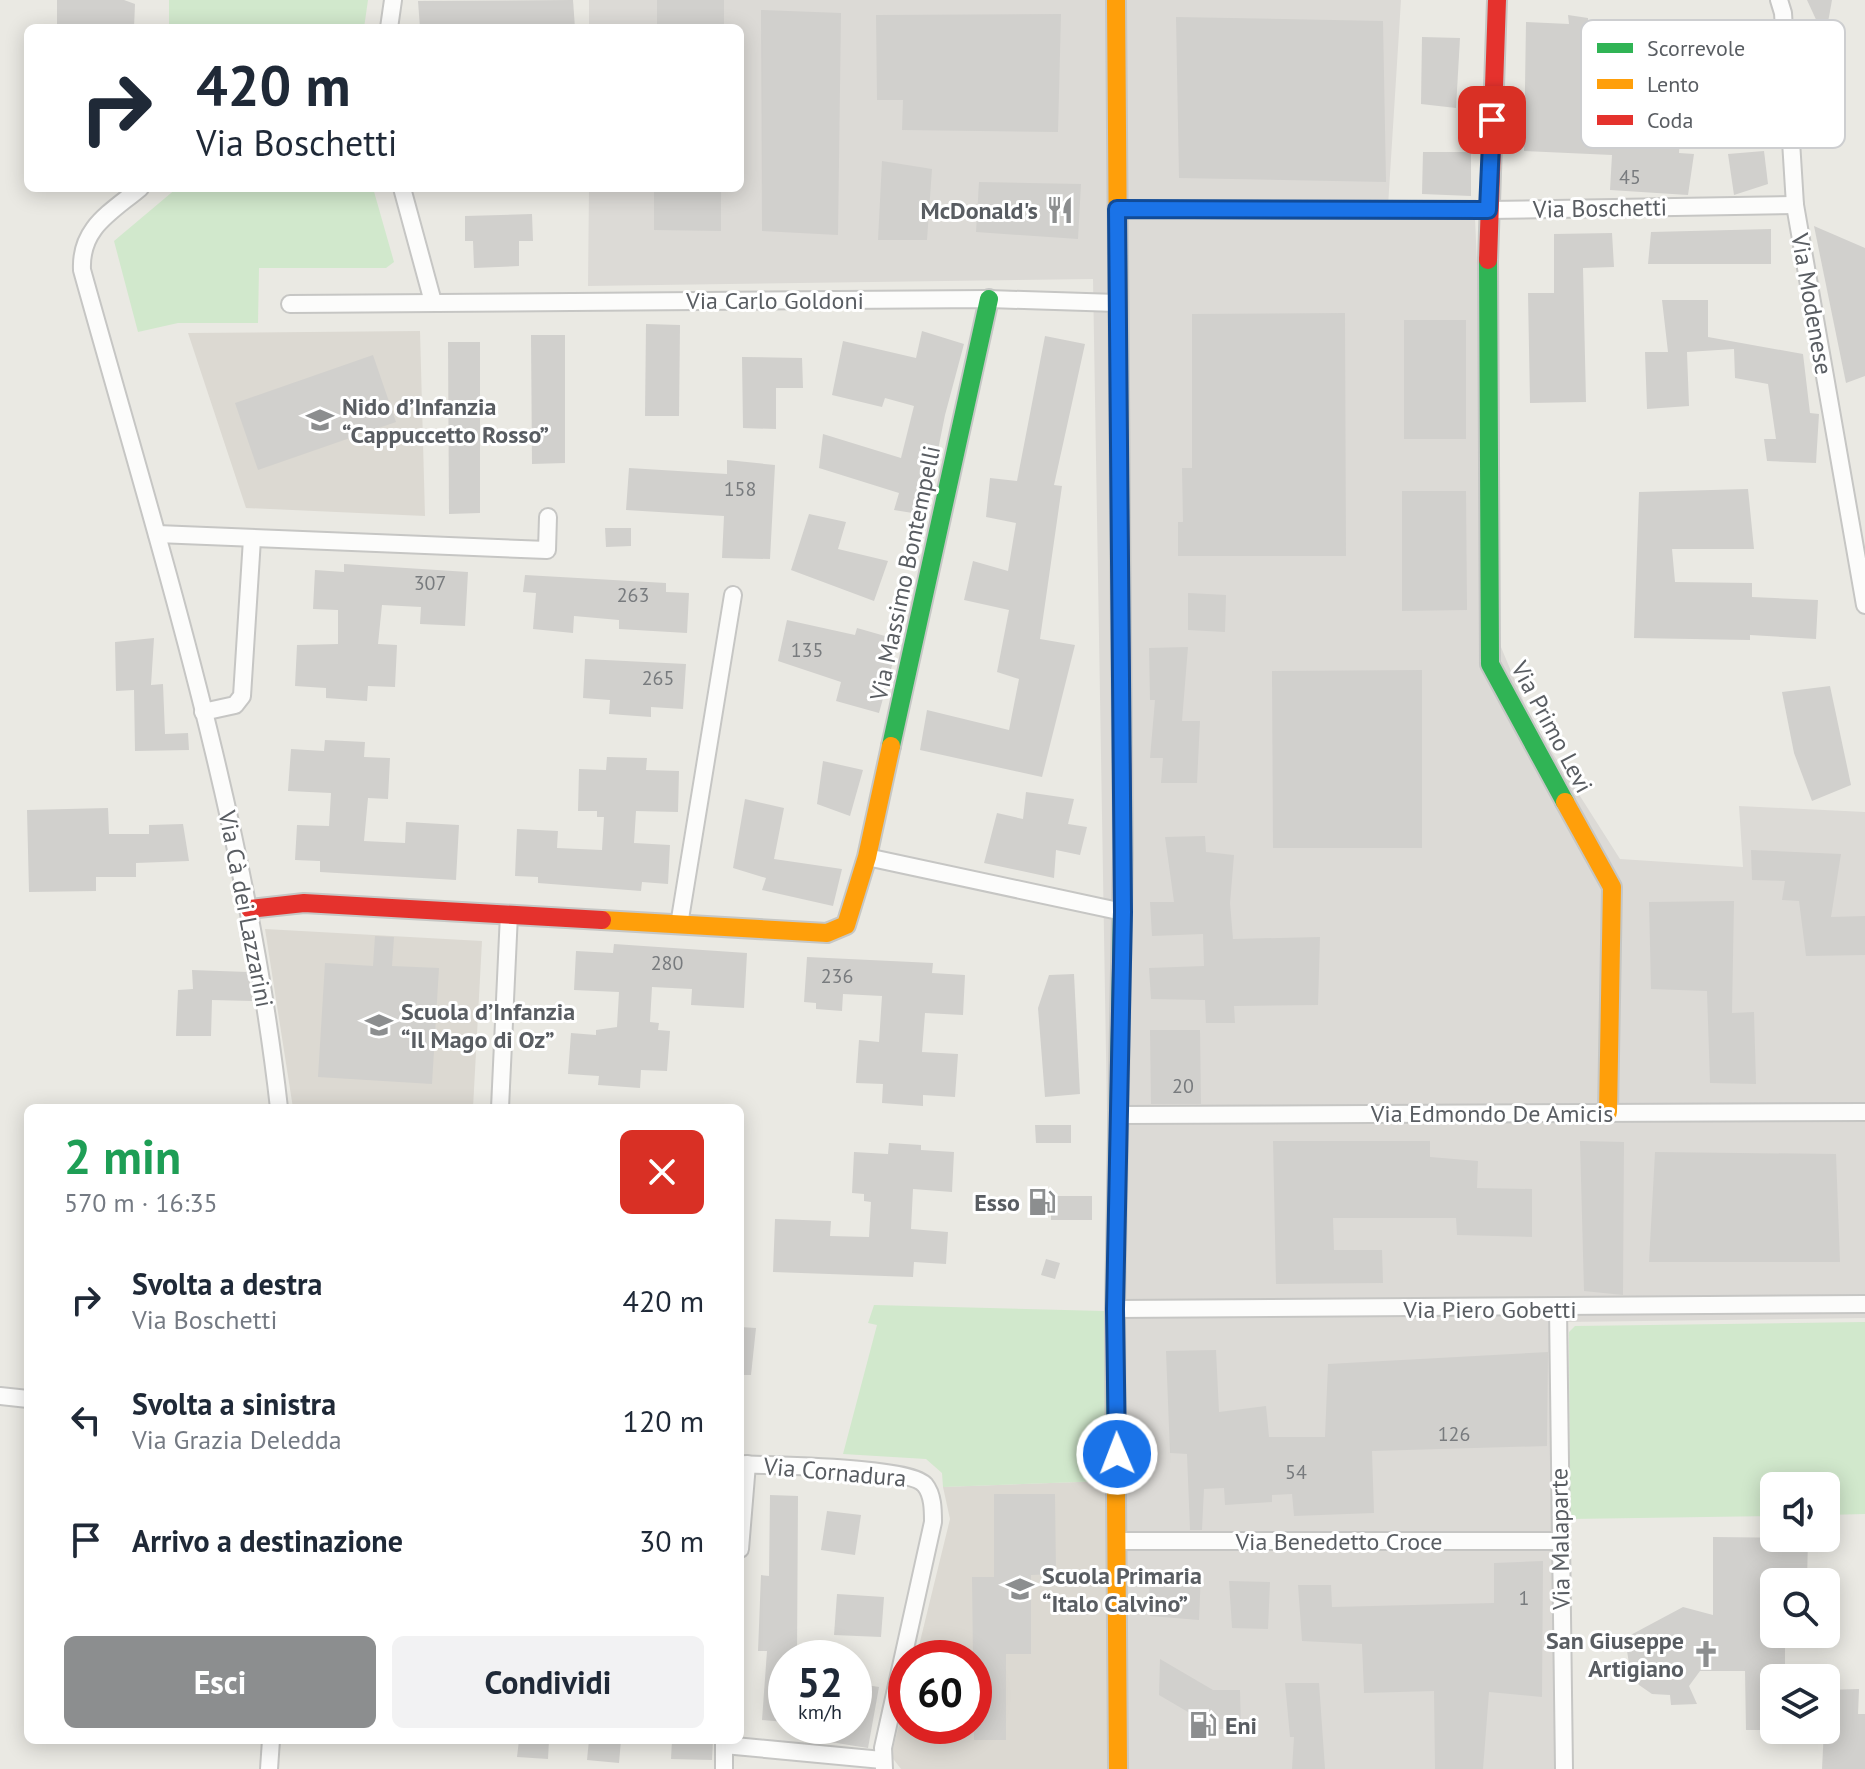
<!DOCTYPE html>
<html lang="it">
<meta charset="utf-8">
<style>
body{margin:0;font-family:"PT Sans",sans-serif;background:#f2f2f3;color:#1f2937;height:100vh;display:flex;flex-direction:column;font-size:30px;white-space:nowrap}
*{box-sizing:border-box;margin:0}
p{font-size:26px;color:#747a83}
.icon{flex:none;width:44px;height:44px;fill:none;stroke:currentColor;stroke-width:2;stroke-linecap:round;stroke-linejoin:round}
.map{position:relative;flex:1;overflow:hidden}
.details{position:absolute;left:24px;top:1104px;width:720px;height:640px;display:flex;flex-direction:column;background:#fff;border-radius:12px;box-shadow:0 4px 20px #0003}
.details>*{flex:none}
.guide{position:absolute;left:24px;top:24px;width:720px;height:168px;border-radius:12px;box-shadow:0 4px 20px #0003;background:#fff;color:#1f2937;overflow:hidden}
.fabs{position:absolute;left:1760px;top:1472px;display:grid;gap:16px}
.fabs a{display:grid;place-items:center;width:80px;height:80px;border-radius:12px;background:#fff;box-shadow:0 4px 20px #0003;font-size:40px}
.speed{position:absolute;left:768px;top:1640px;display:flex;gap:16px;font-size:40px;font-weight:700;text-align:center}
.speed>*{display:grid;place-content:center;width:104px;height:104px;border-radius:50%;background:#fff;box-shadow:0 4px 20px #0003;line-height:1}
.speed small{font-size:20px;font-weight:400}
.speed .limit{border:12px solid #d22;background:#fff;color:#111}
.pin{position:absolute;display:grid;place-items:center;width:68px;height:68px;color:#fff;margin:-34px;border-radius:16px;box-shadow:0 4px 12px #0006}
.me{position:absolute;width:88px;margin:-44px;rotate:359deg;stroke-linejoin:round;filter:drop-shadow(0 0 6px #0008)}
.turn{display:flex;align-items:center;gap:28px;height:168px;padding:0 40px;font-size:36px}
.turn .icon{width:104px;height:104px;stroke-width:2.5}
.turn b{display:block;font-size:56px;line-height:68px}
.round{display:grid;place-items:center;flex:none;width:84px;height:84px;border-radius:12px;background:#f2f2f3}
.summary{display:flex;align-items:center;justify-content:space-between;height:136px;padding:0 40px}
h1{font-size:48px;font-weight:700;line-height:60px;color:#1e9e55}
.button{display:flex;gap:16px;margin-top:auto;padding:16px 40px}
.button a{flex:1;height:92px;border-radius:12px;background:#8c8e8f;color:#fff;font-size:32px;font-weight:700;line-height:92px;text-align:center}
.button a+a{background:#f2f2f3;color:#1f2937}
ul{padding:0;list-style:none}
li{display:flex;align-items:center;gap:24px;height:120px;padding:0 40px}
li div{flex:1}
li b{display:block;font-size:30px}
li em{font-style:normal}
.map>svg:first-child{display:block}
.industrial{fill:#dcdad6}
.education{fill:#dcd9d2}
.green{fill:#d1e8cc}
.building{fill:#d1d0cd}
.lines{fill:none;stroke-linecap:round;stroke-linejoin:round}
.street-casing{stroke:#c6c6c4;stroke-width:20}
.fast-casing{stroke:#c6c7c5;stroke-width:22}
.slow-casing{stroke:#c6c7c5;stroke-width:22}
.jam-casing{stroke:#c6c7c5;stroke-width:22}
.street{stroke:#fcfcfb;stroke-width:16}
.fast{stroke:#30b455;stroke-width:18}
.slow{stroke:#ff9f0a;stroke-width:18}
.jam{stroke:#e5322d;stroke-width:18}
.route-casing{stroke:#114b97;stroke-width:20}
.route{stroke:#1a73e8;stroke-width:14}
.labels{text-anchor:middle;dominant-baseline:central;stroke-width:6;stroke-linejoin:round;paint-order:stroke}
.number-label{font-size:20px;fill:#787b7e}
.street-label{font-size:24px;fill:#595d62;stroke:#fff}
.poi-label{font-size:24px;font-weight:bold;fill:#595d62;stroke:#fff;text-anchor:start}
.key{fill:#fff;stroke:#cdced0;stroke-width:2}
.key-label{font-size:22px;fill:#595d62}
</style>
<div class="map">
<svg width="1865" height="1769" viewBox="0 0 1865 1769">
<rect width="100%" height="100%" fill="#eae9e3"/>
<path class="industrial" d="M589 0H1401L1388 206 1475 218 1493 628 1531 719 1620 859 1743 867 1739 806 1865 812V1318L1566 1322 1573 1769H1118L1093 279 588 286 589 188H740V28H589Z"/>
<g class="education">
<path d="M420 331 425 516 246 508 188 333Z"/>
<path d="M265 929 482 941 473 1108H293Z"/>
<path d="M1107 1481V1769H901L891 1756 906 1697V1726H974V1658H916L950 1519 943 1487Z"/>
</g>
<g class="green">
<path d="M169 0H368L364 28H169Z"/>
<path d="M177 188H373L394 262 386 268H259L258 323H178L138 332 114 241Z"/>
<path d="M874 1305 1104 1311 1107 1481 943 1487 942 1473 926 1459 843 1454 877 1325 868 1323Z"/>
<path d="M1865 1322V1514L1826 1515V1486H1774V1516L1570 1519 1569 1332 1575 1326Z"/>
</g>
<g class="building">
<path d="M57 0H124L135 4 134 28H57Z"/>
<path d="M573 0 575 28H420L418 1Z"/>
<rect x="657" y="0" width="67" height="28"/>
<path d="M1807 0H1832L1825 39Z"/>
<path d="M761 10 841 13 838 235 762 231Z"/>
<path d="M1061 14 1058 132 902 130 903 100H877L876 15Z"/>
<path d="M1568 15 1588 18 1589 137 1680 135 1679 153 1694 154 1688 195 1610 190 1612 155 1524 151 1526 22 1569 24Z"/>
<path d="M1176 17 1383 21 1386 182 1179 178Z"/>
<path d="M1422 37 1460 38 1456 108 1421 104Z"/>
<path d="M1764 151 1768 184 1734 195 1728 154Z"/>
<path d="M1423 152H1471V196L1422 194Z"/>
<path d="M882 161 932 169 927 240H878Z"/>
<path d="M979 182 1081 184 1078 239 976 232Z"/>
<path d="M654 188H721V231L654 230Z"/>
<path d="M532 214 533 241H519V266L474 268 473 241H465V216Z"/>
<path d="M1814 226 1865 248V376L1846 383Z"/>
<path d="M1771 229V264H1648L1651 232Z"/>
<path d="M1612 233 1614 267 1583 268 1586 402 1530 403 1528 293H1554V234Z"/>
<path d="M1662 300H1708V337L1803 354 1810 413 1819 414 1816 463 1767 461 1764 439H1776L1768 384 1735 378 1734 349 1687 352 1689 406 1647 409 1645 352H1668Z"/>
<path d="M1345 313 1346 556H1178V522H1183L1182 468H1192V314Z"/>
<rect x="1404" y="320" width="62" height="119"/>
<path d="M646 324 680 325 679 416H645Z"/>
<path d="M922 331 964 344 945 415 925 515 894 510 899 493 819 468 823 434 901 458 914 406 885 398 882 407 832 395 843 341 916 358Z"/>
<path d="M531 335H565V463L532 464Z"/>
<path d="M1045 336 1085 344 1054 485 1062 486 1040 639 1075 645 1042 777 920 750 927 710 1009 730 1019 679 997 672 1009 610 964 600 973 561 1008 571 1016 523 986 517 990 478 1017 481Z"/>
<path d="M448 342H480V513L449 514Z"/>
<path d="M373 355 396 422 258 470 235 403Z"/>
<path d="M742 357 802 358 803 388H776V429L743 428Z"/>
<path d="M727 460 775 465 770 559 722 558 724 516 626 510 629 468 727 474Z"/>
<path d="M1748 489 1754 549H1672L1675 582 1752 583V597L1818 600 1816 639 1750 635V640L1634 638 1639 492Z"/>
<path d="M1402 491H1466L1467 610 1402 611Z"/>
<path d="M809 514 846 522 838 549 888 561 874 601 791 570Z"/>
<path d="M605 528H631V546L606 547Z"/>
<path d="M344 564 468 572 465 626 420 624 421 607 382 605 378 644 397 645 395 687 368 686 367 701 326 698V688L295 686 297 645 338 644V610L313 609 315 570 344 572Z"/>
<path d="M525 575 666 583V592L689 593 687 633 619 629V620L574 616 573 633 533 629 536 593 523 592Z"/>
<path d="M1188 593 1226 595 1225 632 1188 630Z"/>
<path d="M787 620 855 635 857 628 899 640 879 713 836 701 841 682 778 661Z"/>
<path d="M154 638 151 685 163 684 165 734 188 733 189 750 135 751 134 690 116 691 115 642Z"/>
<path d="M1188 647 1182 721H1200L1197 783H1161L1163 758H1150L1155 700H1150L1149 648Z"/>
<path d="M585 659 686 664 683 709 651 707V717L609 714 610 700 583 698Z"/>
<path d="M1422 670V848H1273L1272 671Z"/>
<path d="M1830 686 1851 785 1812 801 1794 753 1782 692Z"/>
<path d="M325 740 365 742 364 757 390 758 388 799 368 798 364 841 405 843 406 822 459 825 456 880 320 872V861L295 860 297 825 329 826 331 793 288 791 291 749 324 751Z"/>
<path d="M607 757 647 758 646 770 679 771 678 812 636 811 634 843 670 845 668 884 642 882 641 891 538 883V877L515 876 517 829 558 831 557 848 602 850 604 817H597V811H578L579 769 606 770Z"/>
<path d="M823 761 863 770 850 816 817 804Z"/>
<path d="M1026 792 1074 799 1068 824 1087 827 1080 855 1056 850 1054 878 984 863 997 813 1023 819Z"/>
<path d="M745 799 784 808 774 859 842 869 833 906 762 890 766 878 733 868Z"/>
<path d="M108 808 109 834H149V825L183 824 189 861 136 863V877H96V891L29 892 27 810Z"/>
<path d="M1205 836 1206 852 1234 855 1230 903 1233 939 1320 937 1318 1005 1234 1006 1235 1023H1206L1205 1000 1151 999 1149 968 1204 966 1203 934 1152 936 1150 902H1174L1165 837Z"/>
<path d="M1751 850 1841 854 1831 917 1865 916V955L1806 956 1799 901 1782 900 1785 881 1752 880Z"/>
<path d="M1734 901 1732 1013 1754 1012 1756 1084 1710 1083 1707 991 1651 989 1649 902Z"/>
<path d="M375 936 394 937 392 966 439 968 432 1084 318 1077 325 963 373 966Z"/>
<path d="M614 944 747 953 744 1008 691 1005 692 989 652 987 650 1022 659 1023 658 1030 670 1031 667 1071 641 1070 640 1088 598 1085 599 1076 568 1074 571 1033 596 1035V1030L617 1027 619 992 574 990 576 951 613 953Z"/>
<path d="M807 957 933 963 932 973 965 975 963 1015 925 1013 922 1052 958 1054 955 1097 923 1095V1106L882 1103 883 1084 856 1083 859 1040 879 1042 882 996 843 994 842 1011 816 1009V1003L804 1002Z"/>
<path d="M192 970 248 972 253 1001 212 1000 211 1036H176L178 990 193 989Z"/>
<path d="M1074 974 1080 1094 1045 1097 1038 1008 1049 975Z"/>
<path d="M1150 1030H1200L1201 1104H1151Z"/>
<path d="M1035 1125H1071V1143H1036Z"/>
<path d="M1273 1141H1430V1157L1478 1161 1477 1188 1532 1189V1237L1457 1235 1456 1218H1333L1334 1250H1382L1383 1283 1276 1284Z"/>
<path d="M1580 1141 1624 1142 1623 1295 1584 1291Z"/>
<path d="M889 1143 921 1145V1150L954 1152 952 1192 913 1189 911 1229 948 1232 946 1264 914 1262 913 1277 773 1272 775 1219 831 1221 830 1236 869 1237 871 1202 864 1201V1194L852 1193 854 1152 888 1154Z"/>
<path d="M1655 1152 1836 1154 1840 1262H1649Z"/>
<rect x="1051" y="1196" width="41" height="24"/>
<path d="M1046 1259 1060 1263 1055 1279 1041 1275Z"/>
<path d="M740 1327 756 1328 751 1375H740Z"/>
<path d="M1216 1350 1219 1412 1266 1406 1269 1437H1325L1328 1364 1548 1352 1547 1446 1372 1451 1374 1513 1294 1516 1292 1494 1272 1495V1502L1225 1505 1224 1488 1204 1489 1202 1530H1190L1187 1454 1170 1453 1166 1351Z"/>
<path d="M994 1494H1055L1056 1574 1031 1575V1654H1006V1740H974L972 1577H994Z"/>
<path d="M770 1495 798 1496 797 1658H786V1722L762 1720 767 1651H758L761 1575 769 1576Z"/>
<path d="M827 1511 861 1515 855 1555 821 1550Z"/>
<path d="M1713 1537 1808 1538 1807 1582H1774V1634H1785V1678H1774V1730H1746L1745 1671H1700L1689 1686 1697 1704 1671 1705 1670 1695 1652 1694 1639 1685 1630 1670 1625 1638 1683 1607 1713 1615Z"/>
<path d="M1543 1561 1542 1697 1489 1692 1483 1769H1435L1434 1691 1364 1693 1362 1644 1302 1641 1298 1585H1331L1332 1607 1494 1603V1563Z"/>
<path d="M1149 1573H1201L1199 1620 1150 1616Z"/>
<path d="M1229 1581 1270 1582 1268 1629 1232 1628Z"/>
<path d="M837 1594 884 1597 881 1637 834 1635Z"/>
<path d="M1160 1659 1213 1690H1240L1241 1729H1217L1159 1695Z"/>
<path d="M854 1683 879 1687 868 1748 824 1741 827 1726H854Z"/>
<path d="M1285 1683H1319L1325 1769H1292L1294 1737H1290Z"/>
<path d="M1859 1689 1858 1714H1865V1769H1822L1826 1690Z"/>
<path d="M519 1740H549L548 1759 517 1757Z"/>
<path d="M589 1740H621L619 1763 587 1760Z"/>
<path d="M672 1740H713L712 1760 671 1759Z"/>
</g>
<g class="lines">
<g class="street-casing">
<g id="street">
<path d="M1779 0 1783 13 1795 205 1865 605"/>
<path d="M389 28 393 0"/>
<path d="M140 188C110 213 80 228 82 270 159 546 247 823 279 1108"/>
<path d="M402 188 433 302"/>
<path d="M1117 209 1488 210 1795 205"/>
<path d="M290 304 989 299 1117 303"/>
<path d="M157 534 547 550 548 517"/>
<path d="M203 712 235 705 242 696 252 539"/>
<path d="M867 857 1123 912"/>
<path d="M679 925 733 595"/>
<path d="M500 1108 509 914"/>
<path d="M1118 1115 1865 1112"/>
<path d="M1115 1309 1865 1304"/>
<path d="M1558 1309 1564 1769"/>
<path d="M0 1396 28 1399"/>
<path d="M740 1464C771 1466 909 1466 925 1485 933 1495 933 1510 933 1522L883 1748 884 1769"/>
<path d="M1118 1541H1560"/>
<path d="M740 1549 747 1464"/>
<path d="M724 1745 882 1760"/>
<path d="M269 1769 271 1740"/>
<path d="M724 1769V1740"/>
</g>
</g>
<g class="fast-casing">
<g id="fast">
<path d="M1488 260 1490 664 1565 802"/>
<path d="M891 746 989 299"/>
<path d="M1116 1490 1115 1309 1123 856"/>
</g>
</g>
<g class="slow-casing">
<g id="slow">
<path d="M1116 0 1120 518"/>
<path d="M1565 802 1612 887 1608 1112"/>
<path d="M602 920 827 933 846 925 867 857 891 746"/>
<path d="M1116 1490 1118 1769"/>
</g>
</g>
<g class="jam-casing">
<g id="jam">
<path d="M1488 260 1497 0"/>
<path d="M1120 518 1123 856"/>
<path d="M250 909 304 903 602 920"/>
</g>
</g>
<use href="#street" class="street"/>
<use href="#fast" class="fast"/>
<use href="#slow" class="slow"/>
<use href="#jam" class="jam"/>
</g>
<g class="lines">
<g class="route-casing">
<path id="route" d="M1117 1454 1115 1309 1123 912 1117 209 1488 210 1492 120"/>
</g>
<use href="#route" class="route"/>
</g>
<defs>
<g id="restaurant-bare" transform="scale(2.16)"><path d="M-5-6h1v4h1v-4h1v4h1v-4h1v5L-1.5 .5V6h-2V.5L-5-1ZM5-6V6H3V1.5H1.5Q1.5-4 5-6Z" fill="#8c8e8f" stroke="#fff" stroke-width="2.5" paint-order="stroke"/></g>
<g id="school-bare" transform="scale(2.16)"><path d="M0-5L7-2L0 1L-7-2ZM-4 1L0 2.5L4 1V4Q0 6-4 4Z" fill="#8c8e8f" stroke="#fff" stroke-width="2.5" paint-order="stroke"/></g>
<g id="fuel-bare" transform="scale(2.16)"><path d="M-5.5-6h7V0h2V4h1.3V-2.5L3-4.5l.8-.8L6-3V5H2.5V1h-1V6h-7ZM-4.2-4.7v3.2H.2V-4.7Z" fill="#8c8e8f" stroke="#fff" stroke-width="2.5" paint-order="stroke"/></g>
<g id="church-bare" transform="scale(2.16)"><path d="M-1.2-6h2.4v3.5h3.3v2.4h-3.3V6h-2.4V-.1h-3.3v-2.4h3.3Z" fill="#8c8e8f" stroke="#fff" stroke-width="2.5" paint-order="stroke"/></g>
</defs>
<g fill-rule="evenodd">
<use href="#restaurant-bare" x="1060" y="210"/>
<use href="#school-bare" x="320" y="420"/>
<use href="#school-bare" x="379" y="1025"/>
<use href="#fuel-bare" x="1042" y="1202"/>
<use href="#school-bare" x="1020" y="1589"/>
<use href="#church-bare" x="1706" y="1654"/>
<use href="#fuel-bare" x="1203" y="1725"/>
</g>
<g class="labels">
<g class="number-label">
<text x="1630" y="177">45</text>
<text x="740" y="489">158</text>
<text x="430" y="583">307</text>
<text x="633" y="595">263</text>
<text x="807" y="650">135</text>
<text x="658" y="678">265</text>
<text x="667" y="963">280</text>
<text x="837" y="976">236</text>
<text x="1183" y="1086">20</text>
<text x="1454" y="1434">126</text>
<text x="1296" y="1472">54</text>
<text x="1524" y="1598">1</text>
</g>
<g class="street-label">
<text transform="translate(1600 208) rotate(-1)">Via Boschetti</text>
<text x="775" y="300">Via Carlo Goldoni</text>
<text transform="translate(1812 304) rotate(80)">Via Modenese</text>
<text transform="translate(905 573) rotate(-78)">Via Massimo Bontempelli</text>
<text transform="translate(1552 727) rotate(62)">Via Primo Levi</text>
<text transform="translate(246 909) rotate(79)">Via Cà dei Lazzarini</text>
<text x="1492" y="1113">Via Edmondo De Amicis</text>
<text x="1490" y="1309">Via Piero Gobetti</text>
<text transform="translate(835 1472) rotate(5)">Via Cornadura</text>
<text transform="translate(1560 1539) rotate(-91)">Via Malaparte</text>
<text x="1339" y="1541">Via Benedetto Croce</text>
</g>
<g class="poi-label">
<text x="1038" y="210" text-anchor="end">McDonald's</text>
<text x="342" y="406">Nido d’Infanzia<tspan x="342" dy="28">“Cappuccetto Rosso”</tspan></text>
<text x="401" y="1011">Scuola d’Infanzia<tspan x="401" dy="28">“Il Mago di Oz”</tspan></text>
<text x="1020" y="1202" text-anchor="end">Esso</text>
<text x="1042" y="1575">Scuola Primaria<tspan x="1042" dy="28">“Italo Calvino”</tspan></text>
<text x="1684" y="1640" text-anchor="end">San Giuseppe<tspan x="1684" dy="28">Artigiano</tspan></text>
<text x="1225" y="1725">Eni</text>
</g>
</g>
<rect x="1581" y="20" width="264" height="128" rx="12" class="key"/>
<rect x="1597" y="43" width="36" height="10" fill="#30b455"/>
<rect x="1597" y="79" width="36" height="10" fill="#ff9f0a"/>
<rect x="1597" y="115" width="36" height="10" fill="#e5322d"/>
<g class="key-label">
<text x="1647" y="56">Scorrevole</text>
<text x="1647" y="92">Lento</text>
<text x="1647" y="128">Coda</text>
</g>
</svg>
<div class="fabs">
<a><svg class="icon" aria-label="sound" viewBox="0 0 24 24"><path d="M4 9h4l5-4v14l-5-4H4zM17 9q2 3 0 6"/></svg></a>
<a><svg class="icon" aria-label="search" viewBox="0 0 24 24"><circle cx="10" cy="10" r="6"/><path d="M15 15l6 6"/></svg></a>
<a><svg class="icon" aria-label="layers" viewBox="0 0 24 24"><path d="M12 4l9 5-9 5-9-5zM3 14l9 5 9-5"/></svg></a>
</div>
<div class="speed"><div>52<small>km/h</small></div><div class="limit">60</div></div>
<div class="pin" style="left:1492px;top:120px;background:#d93025"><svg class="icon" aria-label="arrive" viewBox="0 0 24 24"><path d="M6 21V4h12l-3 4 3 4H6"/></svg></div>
<svg class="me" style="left:1117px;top:1454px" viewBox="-20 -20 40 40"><circle r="17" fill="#1a73e8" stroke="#fff" stroke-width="3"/><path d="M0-11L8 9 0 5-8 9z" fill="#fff"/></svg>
<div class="guide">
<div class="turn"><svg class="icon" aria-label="right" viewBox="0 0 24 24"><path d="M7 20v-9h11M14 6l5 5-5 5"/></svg><div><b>420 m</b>Via Boschetti</div></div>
</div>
<section class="details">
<div class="summary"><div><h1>2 min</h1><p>570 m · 16:35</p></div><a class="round" style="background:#d93025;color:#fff"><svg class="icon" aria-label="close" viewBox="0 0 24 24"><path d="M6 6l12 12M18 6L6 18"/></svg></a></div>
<ul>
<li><svg class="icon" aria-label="right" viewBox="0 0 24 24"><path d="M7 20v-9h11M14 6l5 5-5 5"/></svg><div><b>Svolta a destra</b><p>Via Boschetti</p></div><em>420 m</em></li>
<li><svg class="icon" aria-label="left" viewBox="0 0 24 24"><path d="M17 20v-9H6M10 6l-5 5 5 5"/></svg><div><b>Svolta a sinistra</b><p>Via Grazia Deledda</p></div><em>120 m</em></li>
<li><svg class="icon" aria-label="arrive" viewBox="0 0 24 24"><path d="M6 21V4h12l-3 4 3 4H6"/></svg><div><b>Arrivo a destinazione</b></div><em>30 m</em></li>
</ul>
<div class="button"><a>Esci</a><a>Condividi</a></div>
</section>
</div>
